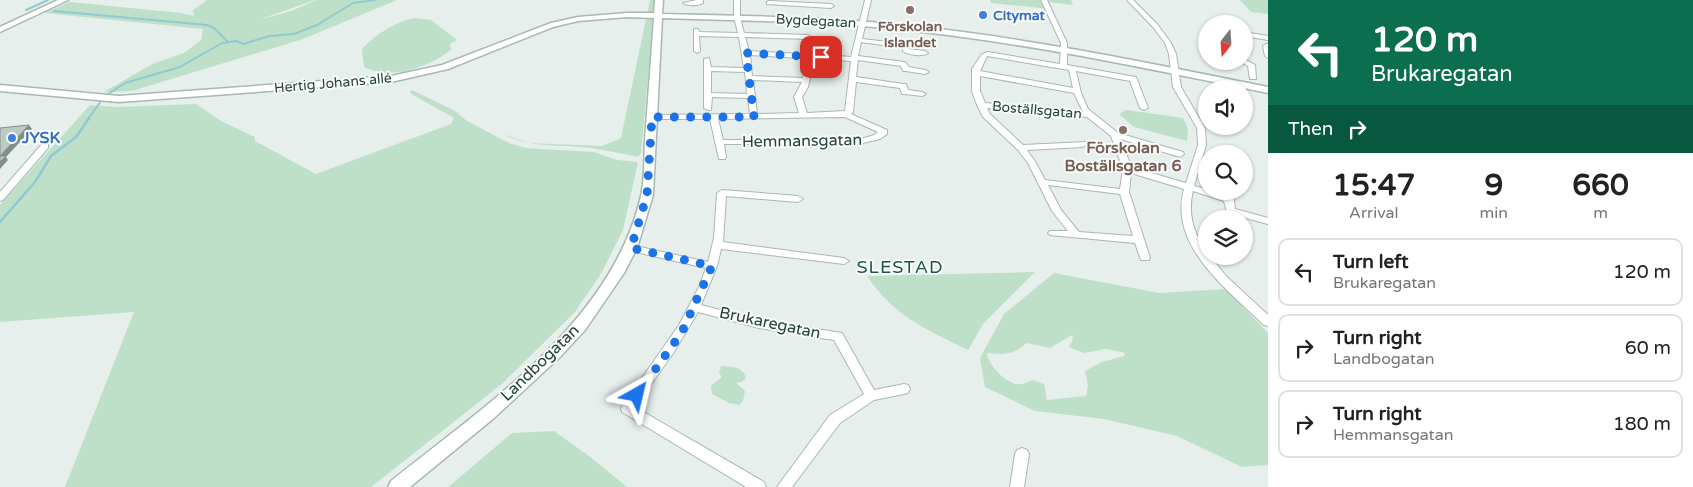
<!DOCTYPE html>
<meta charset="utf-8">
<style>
body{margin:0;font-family:"Varela Round",sans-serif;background:#f6f6f6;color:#222;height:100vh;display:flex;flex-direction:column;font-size:19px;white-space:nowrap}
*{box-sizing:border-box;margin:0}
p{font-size:16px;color:#767676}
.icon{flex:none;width:28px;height:28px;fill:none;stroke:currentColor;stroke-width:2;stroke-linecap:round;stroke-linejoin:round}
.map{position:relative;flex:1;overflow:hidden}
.panel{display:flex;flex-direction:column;background:#fff;width:425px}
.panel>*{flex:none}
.guide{background:#0b6e4f;color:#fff;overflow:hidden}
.needle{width:32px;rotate:197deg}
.fabs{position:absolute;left:1198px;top:15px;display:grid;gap:10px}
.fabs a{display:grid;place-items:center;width:55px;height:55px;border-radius:50%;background:#fff;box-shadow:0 1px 4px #0004;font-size:25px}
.pin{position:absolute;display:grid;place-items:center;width:42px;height:42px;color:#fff;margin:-21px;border-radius:10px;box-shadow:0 2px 8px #0006}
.me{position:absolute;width:55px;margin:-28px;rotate:37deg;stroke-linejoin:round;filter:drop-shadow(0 0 4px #0008)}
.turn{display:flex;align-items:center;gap:18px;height:105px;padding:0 20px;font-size:22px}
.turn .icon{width:65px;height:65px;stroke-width:2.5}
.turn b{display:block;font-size:35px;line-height:42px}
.then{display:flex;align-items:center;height:48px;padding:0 20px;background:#0003;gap:10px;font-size:19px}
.eta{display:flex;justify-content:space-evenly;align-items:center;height:85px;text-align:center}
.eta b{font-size:30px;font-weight:700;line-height:35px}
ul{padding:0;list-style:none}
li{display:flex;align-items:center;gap:15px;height:68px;margin:0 10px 8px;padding:0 10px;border:2px solid #e0e0e0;border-radius:10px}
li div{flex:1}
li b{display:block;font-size:19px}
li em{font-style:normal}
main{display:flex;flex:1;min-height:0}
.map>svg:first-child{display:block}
.green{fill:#bfe0c8;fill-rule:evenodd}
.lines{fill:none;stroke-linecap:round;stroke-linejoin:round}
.stream-far1{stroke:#8ec9d4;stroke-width:2}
.stream{stroke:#8ec9d4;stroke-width:2.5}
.minor-casing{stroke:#a8b8b2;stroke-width:2}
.tertiary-casing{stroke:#a8b8b2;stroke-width:3}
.minor{fill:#fff;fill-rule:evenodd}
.tertiary{fill:#fff;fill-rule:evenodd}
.shaded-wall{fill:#838d89}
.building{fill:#bbcac4;stroke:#838d89}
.route{stroke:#1a73e8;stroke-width:9;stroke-dasharray:0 16.2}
.education-dot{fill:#8d6e63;stroke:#f7fbf9;stroke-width:2}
.shop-dot{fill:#3f7fe0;stroke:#f7fbf9;stroke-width:2}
.labels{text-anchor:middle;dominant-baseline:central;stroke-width:4;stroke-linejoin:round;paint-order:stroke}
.far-shop-label{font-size:14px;font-weight:bold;fill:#366cbe;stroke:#f7fbf9;text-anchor:start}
.far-street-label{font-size:14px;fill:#24423a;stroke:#f7fbf9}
.far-education-label{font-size:14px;font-weight:bold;fill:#785e54;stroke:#f7fbf9}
.shop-label{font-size:16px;font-weight:bold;fill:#366cbe;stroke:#f7fbf9;text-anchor:start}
.street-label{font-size:16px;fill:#24423a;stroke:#f7fbf9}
.education-label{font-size:16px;font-weight:bold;fill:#785e54;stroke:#f7fbf9}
.neighbourhood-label{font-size:18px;letter-spacing:1px;fill:#1f5548;stroke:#f7fbf9}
</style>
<main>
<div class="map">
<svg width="1268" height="487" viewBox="0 0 1268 487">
<rect width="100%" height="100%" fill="#e6efeb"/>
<g class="green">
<path d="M207 0H315L258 20 291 11 317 0H397L303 39 132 91 104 92 152 64 184 53 201 40 203 29 44 13 70 2 181 13 194 16 193 10Z"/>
<path d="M650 0H655L641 153 638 157C624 154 611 151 597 149 564 143 533 150 503 134L528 143 602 146 621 138Z"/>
<path d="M990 0H1071L1073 5 1049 2 1051 9 991 3Z"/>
<path d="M1240 0H1268V14L1251 12Z"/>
<path d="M415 18 431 20 457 40 450 44 451 50C429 67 389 81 364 67L362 49C375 35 396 21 415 18Z"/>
<path d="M412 90 455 111 467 121 509 143 526 148 594 152 617 160 638 162 623 230 602 272 575 312 503 383 371 487H65L134 312 0 322V205L90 105 117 107 196 104 221 121 255 137V141L316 174 451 124 454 118 413 95 410 92Z"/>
<path d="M1126 110 1183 118 1188 129 1187 141 1134 127 1119 114Z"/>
<path d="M1035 272 983 324 968 350C925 329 894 316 867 276Z"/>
<path d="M1054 273 1159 293 1226 289 1268 333V465L1242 467 1177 436 1104 419 1035 411 985 387 980 358 1004 314ZM1072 335 1073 339 1069 347 1084 353 1106 349 1125 353 1124 356 1102 362 1085 371 1088 385 1086 396 1047 400 1044 384 1032 380C1026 383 1019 386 1013 383 1002 379 988 364 987 353 1002 355 1016 355 1026 343L1050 348Z"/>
<path d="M721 366C731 367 743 366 746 378L742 382 736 383 745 391 743 401 739 405 729 403 712 394 711 386 722 377 719 373Z"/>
<path d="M554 431 589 456 627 487H448L512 433Z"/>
</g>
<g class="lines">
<g class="stream-far1">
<path d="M26 10 48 0"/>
<path d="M54 11 207 25 214 28 227 41"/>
<path d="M88 119 104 97 125 83 180 67 222 43 236 41 243 44 270 36 294 34 317 25 353 3 375 0"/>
</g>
<path class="stream" d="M0 222 35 182 51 156 76 137 89 118"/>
<g class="minor-casing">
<g id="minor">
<path d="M697 0H703V3C699 6 687 6 683 3Z"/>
<path d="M734 0H740V17L744 33 808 35 811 37 808 39 745 37 749 51 817 55 816 40 819 38 822 40 824 55 851 57 865 0H871L862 39 906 44 909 46V49L925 51 928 53C923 57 908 55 903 51V48L861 42 858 56 904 62 906 63 909 67 925 70 929 72 925 74 906 71H903L901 66 858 60 856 77 903 84H906L908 90 922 92 926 94 922 96 905 94H902L900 88 856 82 853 112 851 114 887 130V134L880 139 858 144H724L726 157 725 159H719L710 119H652L648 117 652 115 750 114 748 98 712 97 711 110H708L704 108V59L709 58 711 67 744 68 739 37 699 36 700 51 697 53 694 51V29H698L699 32 738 33 734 17ZM750 55 851 61 845 111 807 113 802 97 808 87 812 70 811 68H805L803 78 752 76ZM711 71 745 72 747 94 711 93ZM753 80 802 82 794 97 799 113 757 114ZM845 117 878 132 874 135 858 140H723L718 119Z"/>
<path d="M1041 0H1047L1067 43V65L1136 77 1148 108 1144 110 1140 108 1130 81 1076 71 1081 93 1088 109 1118 133 1183 152 1184 154 1180 157 1121 139 1131 167 1186 183 1198 145 1197 128 1173 87 1169 54 1165 43 1153 27 1127 0H1133L1157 24 1171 43 1176 54 1181 87 1205 128 1206 145 1194 186 1206 189V191H1213L1227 195 1231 191H1240L1234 199 1235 209 1268 218V224L1227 213 1224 201 1193 191C1187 214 1194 233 1206 252V256H1210L1226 276 1268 315V326L1264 325C1228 290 1168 246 1184 189L1131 173 1129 192 1150 258 1149 260H1141L1135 243 1050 235 1048 233 1050 231H1068L1052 211 1028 163 1018 150 983 117 977 105 972 91V69L982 54 988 52 1060 64 1061 43ZM987 56 1069 70 1073 88 980 71ZM980 76 1074 93 1083 112 985 103 980 91ZM987 108 1087 117 1111 136 1123 169 1120 189 1045 180 1036 163 1027 150 1083 147 1087 144 1086 142 1023 145 990 114ZM1048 185 1120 194 1133 236 1079 232 1061 210Z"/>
<path d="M769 1 831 4 834 6 831 8 767 4V2Z"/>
<path d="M1206 27V42L1203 40 1201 34 1204 28Z"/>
<path d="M1244 32 1268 36V40L1244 36Z"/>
<path d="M1266 44H1268V58L1265 56 1263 46Z"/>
<path d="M1244 59 1255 65 1256 79H1250L1248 66 1239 61H1244Z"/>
<path d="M45 143 48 144V148L3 200 0 201V192L42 144Z"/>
<path d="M722 190 798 196 803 199 798 202 726 196 723 242 844 258 849 261 844 264 721 249 717 266 701 305 759 320 842 333 874 390 904 384 908 385 910 389 908 393 904 394 874 400 840 423 792 487H777L830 415 864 394 834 340 759 328 698 312 674 352 635 407 764 482 766 487H746L622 412 621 408 679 325 700 285 706 268 631 251 626 248 631 245 708 262 714 238 717 193Z"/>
<path d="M1022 448 1027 450 1029 454 1024 487H1010L1015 454 1017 450Z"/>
</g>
</g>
<g class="tertiary-casing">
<g id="tertiary">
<path d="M58 0H68L0 32V27Z"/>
<path d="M655 0H663L662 14C749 16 836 17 922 27 1039 40 1153 64 1268 87V93C1153 70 1039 45 922 32 836 21 748 21 662 18L653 195 637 248 624 273 585 330 560 357 494 418 410 487H388L391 481C486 405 612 322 641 196 645 178 644 158 645 139 648 99 651 59 654 18L627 17 578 21 553 27 448 69 391 82 119 102 0 91V85L119 96 391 76 442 65 551 23 578 17 627 13H654Z"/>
</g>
</g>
<use href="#minor" class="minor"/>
<use href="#tertiary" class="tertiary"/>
</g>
<path class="shaded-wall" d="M29 125 32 129 6 157 8 160 0 169V156Z"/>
<g class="building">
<path d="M29 125 0 156V128Z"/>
<path d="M0 156H6L0 162Z"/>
</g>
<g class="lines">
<path class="route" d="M637 395 682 332 712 266 631 248 647 195 652 117H754L746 53 821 57"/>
</g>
<g class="education-dot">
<circle cx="910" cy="10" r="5"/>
<circle cx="1123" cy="130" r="5"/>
</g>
<g class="shop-dot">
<circle cx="983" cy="15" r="5"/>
<circle cx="12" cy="138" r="5"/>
</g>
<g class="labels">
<g class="far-shop-label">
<text x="993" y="15">Citymat</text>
</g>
<g class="far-street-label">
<text transform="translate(816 21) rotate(3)">Bygdegatan</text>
<text transform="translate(333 83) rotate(-5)">Hertig Johans allé</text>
<text transform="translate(1037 110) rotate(5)">Boställsgatan</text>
</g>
<g class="far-education-label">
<text x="910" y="26">Förskolan<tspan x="910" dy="16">Islandet</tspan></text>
</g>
<g class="shop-label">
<text x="22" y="138">JYSK</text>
</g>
<g class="street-label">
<text transform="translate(802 141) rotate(-1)">Hemmansgatan</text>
<text transform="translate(770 323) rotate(12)">Brukaregatan</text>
<text transform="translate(540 363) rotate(-44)">Landbogatan</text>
</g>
<g class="education-label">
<text x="1123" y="148">Förskolan<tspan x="1123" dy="18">Boställsgatan 6</tspan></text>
</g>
<g class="neighbourhood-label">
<text x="900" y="267">SLESTAD</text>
</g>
</g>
</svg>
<div class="fabs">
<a><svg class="needle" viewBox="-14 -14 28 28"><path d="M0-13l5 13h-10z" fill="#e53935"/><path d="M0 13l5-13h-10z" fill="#767676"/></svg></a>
<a><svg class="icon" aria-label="sound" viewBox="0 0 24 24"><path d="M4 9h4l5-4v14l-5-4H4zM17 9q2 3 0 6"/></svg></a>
<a><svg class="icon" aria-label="search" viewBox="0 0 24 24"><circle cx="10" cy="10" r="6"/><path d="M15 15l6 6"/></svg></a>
<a><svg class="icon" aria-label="layers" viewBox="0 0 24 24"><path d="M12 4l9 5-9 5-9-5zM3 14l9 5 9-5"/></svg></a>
</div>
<div class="pin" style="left:821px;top:57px;background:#d93025"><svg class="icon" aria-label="arrive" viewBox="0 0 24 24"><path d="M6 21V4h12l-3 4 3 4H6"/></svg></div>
<svg class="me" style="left:637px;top:395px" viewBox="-20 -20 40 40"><path d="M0-17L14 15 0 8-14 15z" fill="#1a73e8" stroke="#fff" stroke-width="4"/></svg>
</div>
<section class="panel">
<div class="guide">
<div class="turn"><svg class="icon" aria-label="left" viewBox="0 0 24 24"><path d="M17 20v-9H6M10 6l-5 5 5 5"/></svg><div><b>120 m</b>Brukaregatan</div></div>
<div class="then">Then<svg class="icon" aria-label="right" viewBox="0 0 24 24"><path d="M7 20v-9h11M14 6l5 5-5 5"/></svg></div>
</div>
<div class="eta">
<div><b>15:47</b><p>Arrival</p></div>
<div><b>9</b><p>min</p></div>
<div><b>660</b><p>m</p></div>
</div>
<ul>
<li><svg class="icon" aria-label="left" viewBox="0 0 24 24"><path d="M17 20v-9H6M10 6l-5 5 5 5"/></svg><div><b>Turn left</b><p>Brukaregatan</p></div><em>120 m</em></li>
<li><svg class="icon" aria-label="right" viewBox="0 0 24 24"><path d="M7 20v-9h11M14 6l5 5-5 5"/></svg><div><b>Turn right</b><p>Landbogatan</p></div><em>60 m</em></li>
<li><svg class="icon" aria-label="right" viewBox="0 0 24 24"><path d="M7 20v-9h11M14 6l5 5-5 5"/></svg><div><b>Turn right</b><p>Hemmansgatan</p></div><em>180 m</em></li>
</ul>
</section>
</main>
